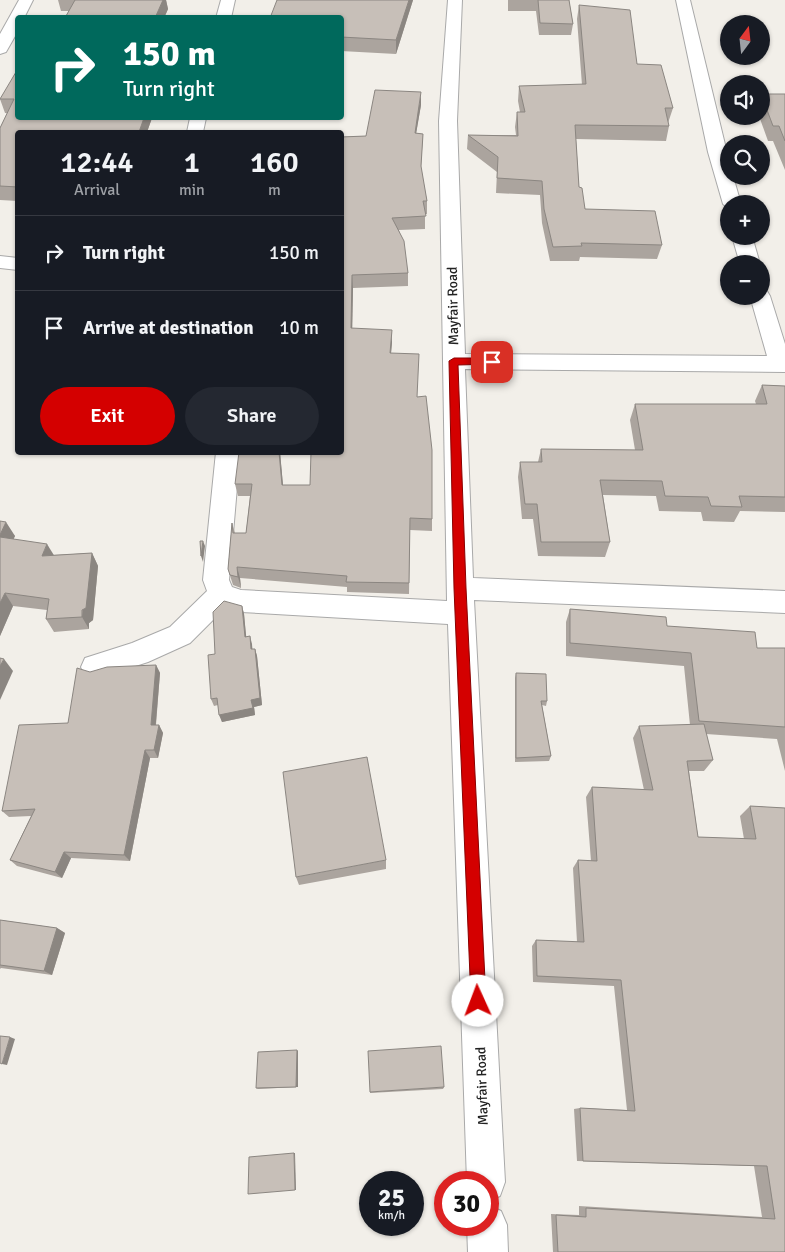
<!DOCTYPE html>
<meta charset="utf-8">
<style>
body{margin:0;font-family:Signika,sans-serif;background:#242831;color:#f1f3f6;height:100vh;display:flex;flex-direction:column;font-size:19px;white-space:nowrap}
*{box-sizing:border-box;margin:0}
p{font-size:16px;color:#9ea1a6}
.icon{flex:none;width:28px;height:28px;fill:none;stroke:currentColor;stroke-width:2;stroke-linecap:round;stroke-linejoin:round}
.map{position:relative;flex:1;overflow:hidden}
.details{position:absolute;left:15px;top:130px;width:329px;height:325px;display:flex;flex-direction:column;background:#171b24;border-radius:5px;box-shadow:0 1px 4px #0004}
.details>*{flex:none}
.top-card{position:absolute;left:15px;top:15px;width:329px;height:105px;border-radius:5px;box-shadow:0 1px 4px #0004;background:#00695c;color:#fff;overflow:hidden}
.needle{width:32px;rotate:15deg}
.fabs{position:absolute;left:720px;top:15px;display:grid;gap:10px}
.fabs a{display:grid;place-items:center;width:50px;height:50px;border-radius:50%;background:#171b24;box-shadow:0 1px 4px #0004;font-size:25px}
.speed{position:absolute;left:359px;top:1171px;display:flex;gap:10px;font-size:25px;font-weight:700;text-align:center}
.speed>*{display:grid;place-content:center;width:65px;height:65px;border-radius:50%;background:#171b24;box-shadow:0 1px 4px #0004;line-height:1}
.speed small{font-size:12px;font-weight:400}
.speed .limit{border:8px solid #d22;background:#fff;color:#111}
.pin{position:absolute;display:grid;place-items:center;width:42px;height:42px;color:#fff;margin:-21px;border-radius:10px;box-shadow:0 2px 8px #0006}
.me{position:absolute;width:55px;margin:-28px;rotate:358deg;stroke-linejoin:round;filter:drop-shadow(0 0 4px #0008)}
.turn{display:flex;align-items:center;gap:18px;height:105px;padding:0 25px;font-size:22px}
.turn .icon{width:65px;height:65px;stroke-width:2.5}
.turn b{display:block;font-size:35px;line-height:42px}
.eta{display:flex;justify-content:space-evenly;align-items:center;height:85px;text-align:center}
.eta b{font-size:30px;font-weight:600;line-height:35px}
.action{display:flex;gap:10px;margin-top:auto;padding:10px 25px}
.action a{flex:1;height:58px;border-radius:30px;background:#d40000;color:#fff;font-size:20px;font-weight:600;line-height:58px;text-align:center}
.action a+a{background:#242831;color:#f1f3f6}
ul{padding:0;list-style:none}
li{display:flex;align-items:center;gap:15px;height:75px;padding:0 25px;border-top:1px solid #363941}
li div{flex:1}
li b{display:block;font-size:19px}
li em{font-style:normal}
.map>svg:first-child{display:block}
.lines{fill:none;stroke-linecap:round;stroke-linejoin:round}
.minor-casing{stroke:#a9a9a9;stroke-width:2}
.minor{fill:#fff;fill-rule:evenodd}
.wall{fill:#aba49e}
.shaded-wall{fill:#8b8681}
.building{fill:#c7bfb8;stroke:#8b8681}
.route{fill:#d40000;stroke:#8a0000}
.labels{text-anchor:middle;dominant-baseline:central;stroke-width:4;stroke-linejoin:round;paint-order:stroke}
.street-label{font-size:14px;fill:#222;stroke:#fff}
</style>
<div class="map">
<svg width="785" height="1252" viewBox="0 0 785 1252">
<rect width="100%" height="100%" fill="#f2efe9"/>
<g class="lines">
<g class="minor-casing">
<g id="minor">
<path d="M19 0H33L24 18H18V31L6 52 0 54V34Z"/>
<path d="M221 0H235L231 18H216Z"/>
<path d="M448 0H462L457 121 465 354 767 356 750 296H761V290L767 291 770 296 785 344V372L465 369 473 578 785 591V613L474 600 505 1182 500 1196 488 1201V1182H467L448 624 241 612 226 607 190 643 148 662 95 679 85 676 81 667 85 658 132 643 170 627 207 591 203 580 216 452H240L229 580 232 587 241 590 447 601 439 121Z"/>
<path d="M676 0H690L729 161V176H733L741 204H729V209L723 204 708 152Z"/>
<path d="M190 118H206L203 132H187Z"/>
<path d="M732 236H752L760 264H740Z"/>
<path d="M0 256 18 258V270L0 268Z"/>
<path d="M488 1205 501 1211 507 1225 508 1252H468L467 1225H488Z"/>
</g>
</g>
<use href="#minor" class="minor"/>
</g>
<g class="wall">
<path d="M58 0H166L168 9 164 18H67L66 16 69 11H61Z"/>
<path d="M277 0H413L396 54 341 51V18Z"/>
<path d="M508 0H569L573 24 571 35H539L536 11H508Z"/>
<path d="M579 5 637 64 673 108 668 123 669 126 666 141 576 139 579 187 585 209 662 245 657 259 580 257 579 261H550L542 223 540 195 496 193 497 172 467 149 468 135H516L515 127 517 112H520L518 101 519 86 582 85 577 19Z"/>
<path d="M18 72V118H152L147 132H18V201L0 200V128L7 113H5L0 99Z"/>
<path d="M761 94H785V170L773 141H768L759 116H761Z"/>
<path d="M421 105 416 133 423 134 421 168 427 201V214H425V229L399 230 408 273V286L353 288 352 328 392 342 391 353 417 397 432 519V531L410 530 409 594 347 592V587L240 578 241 588 233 585 228 569 232 523 235 533H246L250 496H238L235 484 280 452 283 485H310L341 137 366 136Z"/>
<path d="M762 385 785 386V512L740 511 734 522 703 521 701 512 659 511 656 496 603 495 610 542 605 557 538 556 533 519H522L518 477 520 462H538L541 449 635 450 630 420 635 404H756L755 401Z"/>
<path d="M0 521 15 536 13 539 54 555 92 553 98 566 93 620 89 623V629L54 632 46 619 47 610 13 606 0 636Z"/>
<path d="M242 606 244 614 246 637 250 636 252 649H255L257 656 262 705 254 707 255 715 222 722 218 705 214 706 211 699 215 654Z"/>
<path d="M570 609 667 626 757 648H785V771L777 739 706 734 713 760 704 771H689L698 837 744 839 740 816 750 806 785 808V1252H553L551 1214 579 1215V1206L762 1217 754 1166 577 1161 574 1109 580 1108 627 1110 614 986 533 982 532 946 536 940 577 942 573 868 578 860 591 861 586 797 592 787 644 790 633 738 639 726 690 725 684 666 566 656V622Z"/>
<path d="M156 665 160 673 156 725H159L163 733 158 758H150L130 861 71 858 62 878 17 866 10 860 31 816 9 817 2 811 68 723 90 672Z"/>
<path d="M516 673 547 701 546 706 542 705 551 756 549 761 515 762V678Z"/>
<path d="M386 860V869L299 885 296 877Z"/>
<path d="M0 920 57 928 65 933 52 975 1 968 0 969Z"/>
<path d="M298 1051V1087L258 1089 256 1088Z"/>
<path d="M444 1087 443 1089 370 1093V1092Z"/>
</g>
<g class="shaded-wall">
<path d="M163 0H166L168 9 164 18H155Z"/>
<path d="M409 0H413L396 54V40Z"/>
<path d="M421 92V105L414 146 415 133Z"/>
<path d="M144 118H152L147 132H139Z"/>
<path d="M352 275 353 288 352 341 351 328Z"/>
<path d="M392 330V342L390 365V353Z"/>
<path d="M279 452H280L284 497 282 485Z"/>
<path d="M6 522 15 536 8 551 0 539V535Z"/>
<path d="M203 541 205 546 203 562 201 556Z"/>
<path d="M47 544 55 557 42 556Z"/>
<path d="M92 553 98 566 93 620 89 623V629L82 617Z"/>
<path d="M237 567 240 578 241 588 238 577Z"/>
<path d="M5 593 13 606 0 636V603Z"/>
<path d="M242 606 244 614 247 645 245 637Z"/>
<path d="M250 636 252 644 253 657 251 649Z"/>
<path d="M255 649 257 656 262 705 254 707 255 715 222 722 219 715 251 700Z"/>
<path d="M4 659 13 671 0 700V666Z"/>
<path d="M156 665 160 673 155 733 151 725Z"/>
<path d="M159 725 163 733 158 758 154 750Z"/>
<path d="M145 750 150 758 130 861 124 855Z"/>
<path d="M64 852 71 858 62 878 55 872Z"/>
<path d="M57 928 65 933 52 975 44 971Z"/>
<path d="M10 1037 15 1039 7 1065 2 1064Z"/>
<path d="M297 1050 298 1051V1087H296Z"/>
<path d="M294 1153H295L296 1190H295Z"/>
</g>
<g class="building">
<path d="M75 0H163L155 18H83L84 17 66 16Z"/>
<path d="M277 0H409L396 40 341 37V18H270Z"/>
<path d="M538 0H569L573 24 540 23Z"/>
<path d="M579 5 630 10 637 64 661 65 673 108H665L669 126 575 125 579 187 582 188 585 209 655 211 662 245 581 243 582 246 553 247 544 209 542 181 497 178 498 157 468 135 518 136 517 112H525L519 86 586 84Z"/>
<path d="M16 72H18V118H144L139 132H18V187L0 186V128L14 99H0Z"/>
<path d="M375 90 421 92 415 133 423 134 421 166 427 201H423L426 216 392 218 404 241 408 273 352 275 351 328 392 330 390 353 419 354 417 397 426 396 432 450V519L410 518 409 583 346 582 347 576 237 567 238 577 230 575 228 569 232 523 233 533H246L252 484H235L239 452H279L282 485H310L311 452H341V137L366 136Z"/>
<path d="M761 94H785V141L779 126H773Z"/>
<path d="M762 385 785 386V497L739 496 742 507 711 506 708 497 665 496 662 481 600 480 610 542H541L537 504H525L520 462H542L541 449 643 450 635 404H767Z"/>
<path d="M0 521 6 522 0 535Z"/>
<path d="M0 537 47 544 42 556 92 553 86 608 82 610V617L46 619 49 599 5 593 0 603Z"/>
<path d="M200 541H203L201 556Z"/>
<path d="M224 601 242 606 245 637 250 636 251 649H255L260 698 251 700 253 708 219 715 217 698 211 699 208 655 215 654 213 612Z"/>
<path d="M570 609 666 617 667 626 755 632 757 648H785V727L699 721 691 653 570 643Z"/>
<path d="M0 658 4 659 0 666Z"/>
<path d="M156 665 151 725H159L154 750H145L124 855 64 852 55 872 10 860 35 809 2 811 19 725 68 723 77 668 90 672 107 667Z"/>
<path d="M516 673 546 674 547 701H541L551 756 516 758Z"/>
<path d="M704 724 713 760 687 761 698 837 756 839 750 806 785 808V1252H558L556 1215 586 1217V1208L775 1219 767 1166 583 1161 580 1108 635 1111 621 980 537 976 536 940 584 942 578 860 597 861 592 787 653 790 639 726Z"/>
<path d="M367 757 386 860 296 877 283 772Z"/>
<path d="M0 920 57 928 44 971 0 965Z"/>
<path d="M0 1036 10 1037 2 1064 0 1063Z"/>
<path d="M441 1046 444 1087 370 1092 368 1051Z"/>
<path d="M297 1050 296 1087 256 1088 258 1052Z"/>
<path d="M294 1153 295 1190 248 1194 249 1157Z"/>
</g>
<path class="route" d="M492 358 497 362 495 364 458 365 466 588 486 1001 483 1007 478 1009 473 1007 471 1001 454 588 449 361 454 358Z"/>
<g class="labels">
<g class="street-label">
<text transform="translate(453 306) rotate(-91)">Mayfair Road</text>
<text transform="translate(482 1086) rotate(-92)">Mayfair Road</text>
</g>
</g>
</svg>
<div class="fabs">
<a><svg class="needle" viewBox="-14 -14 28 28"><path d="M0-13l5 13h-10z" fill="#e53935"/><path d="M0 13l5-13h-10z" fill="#9ea1a6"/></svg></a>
<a><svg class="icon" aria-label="sound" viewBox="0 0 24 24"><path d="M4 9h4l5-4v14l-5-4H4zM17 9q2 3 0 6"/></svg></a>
<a><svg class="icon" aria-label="search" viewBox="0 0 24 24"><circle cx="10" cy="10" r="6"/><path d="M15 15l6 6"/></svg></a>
<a>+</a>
<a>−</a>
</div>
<div class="speed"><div>25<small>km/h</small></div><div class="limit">30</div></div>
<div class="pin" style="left:492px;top:362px;background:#d93025"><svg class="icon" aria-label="arrive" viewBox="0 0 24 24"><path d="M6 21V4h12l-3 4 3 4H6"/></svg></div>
<svg class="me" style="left:478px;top:1001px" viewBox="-20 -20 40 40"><circle r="19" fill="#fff"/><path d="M0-13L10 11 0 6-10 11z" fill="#d40000"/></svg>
<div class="top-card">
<div class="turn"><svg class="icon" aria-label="right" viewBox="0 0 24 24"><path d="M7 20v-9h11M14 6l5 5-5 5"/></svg><div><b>150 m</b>Turn right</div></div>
</div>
<section class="details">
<div class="eta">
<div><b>12:44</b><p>Arrival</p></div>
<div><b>1</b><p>min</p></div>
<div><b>160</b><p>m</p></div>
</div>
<ul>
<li><svg class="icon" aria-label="right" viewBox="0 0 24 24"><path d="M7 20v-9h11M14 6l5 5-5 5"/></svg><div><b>Turn right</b></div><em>150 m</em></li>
<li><svg class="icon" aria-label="arrive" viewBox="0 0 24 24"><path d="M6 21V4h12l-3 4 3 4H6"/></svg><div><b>Arrive at destination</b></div><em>10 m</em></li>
</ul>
<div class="action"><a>Exit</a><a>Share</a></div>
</section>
</div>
